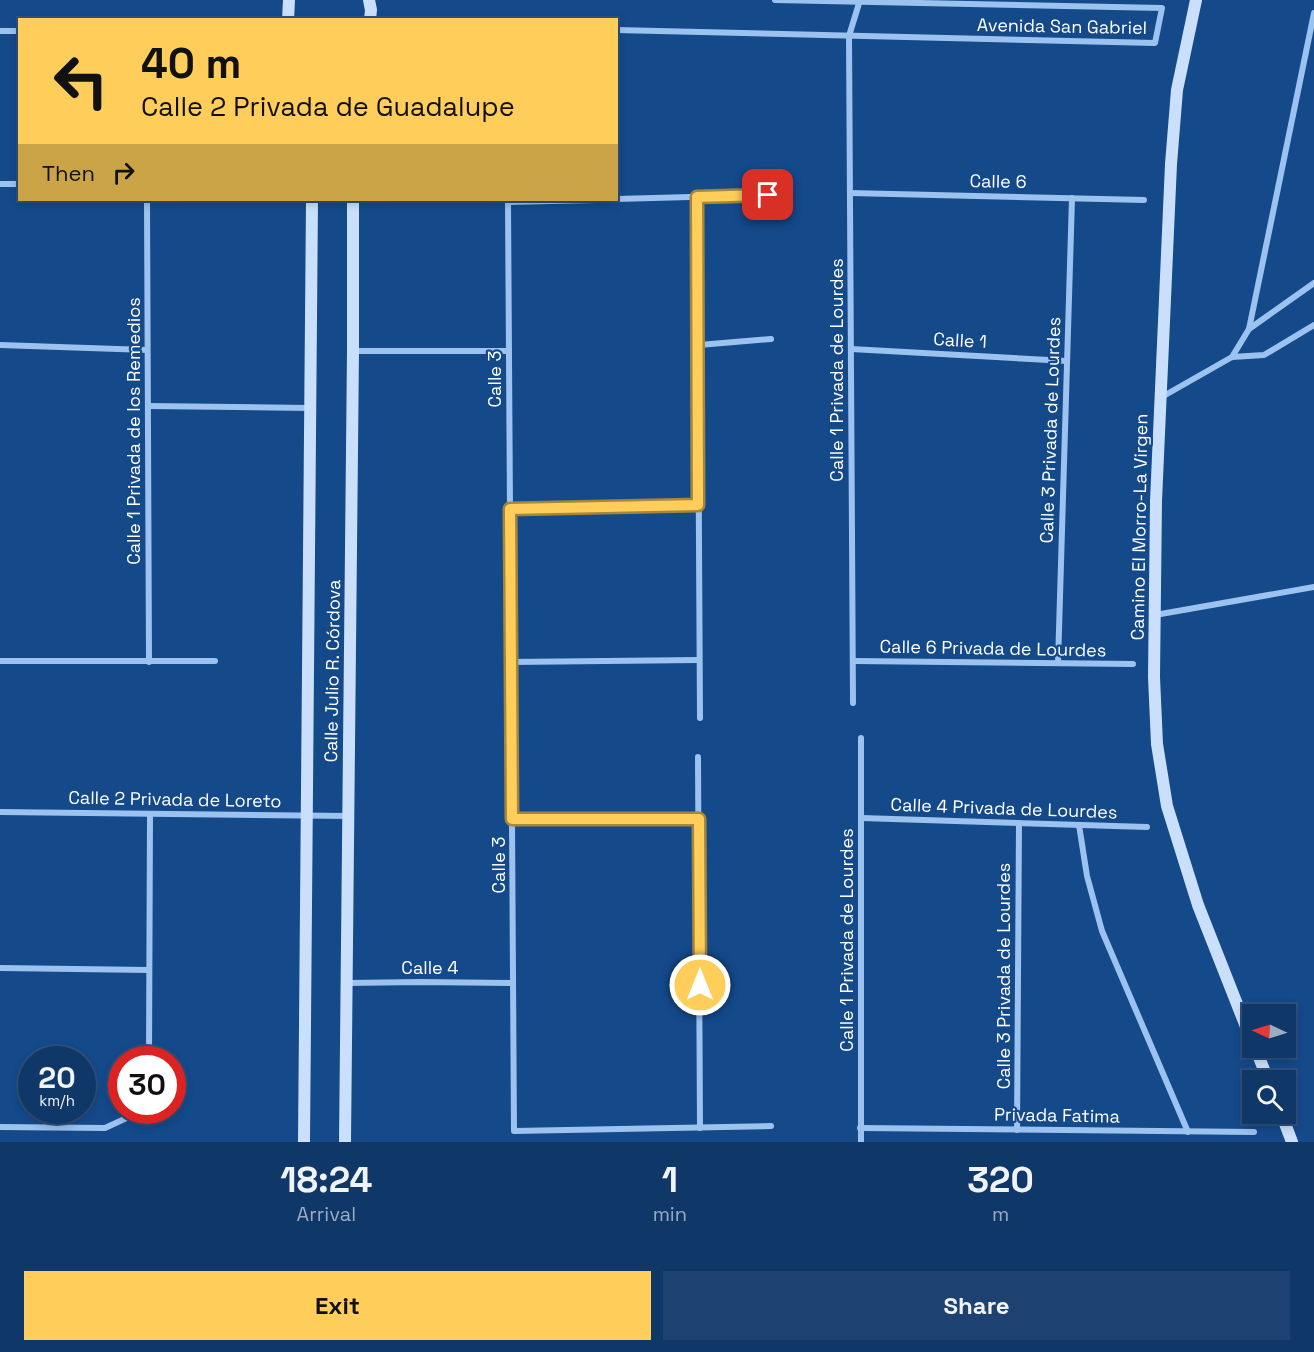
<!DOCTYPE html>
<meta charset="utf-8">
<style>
body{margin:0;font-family:"Space Grotesk",sans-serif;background:#1d4271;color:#f1f3f6;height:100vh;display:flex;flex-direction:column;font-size:22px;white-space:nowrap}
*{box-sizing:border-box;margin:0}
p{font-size:20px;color:#9bacc0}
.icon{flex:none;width:33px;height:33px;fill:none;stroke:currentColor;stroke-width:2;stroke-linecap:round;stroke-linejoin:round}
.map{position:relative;height:1142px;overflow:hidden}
.drawer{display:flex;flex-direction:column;background:#0f3768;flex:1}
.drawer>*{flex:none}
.guide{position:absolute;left:18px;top:18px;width:600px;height:183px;border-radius:0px;box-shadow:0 3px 9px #0003,0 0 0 2px #2f517c;background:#ffce5a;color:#111;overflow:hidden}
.needle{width:39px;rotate:274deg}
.fabs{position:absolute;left:1242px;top:1004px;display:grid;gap:12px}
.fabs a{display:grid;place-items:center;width:54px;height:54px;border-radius:0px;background:#0f3768;box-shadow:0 3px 9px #0003,0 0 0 2px #2f517c;font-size:30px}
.speed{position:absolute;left:18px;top:1046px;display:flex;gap:12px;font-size:30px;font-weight:700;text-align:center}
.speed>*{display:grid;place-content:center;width:78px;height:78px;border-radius:50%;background:#0f3768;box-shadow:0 3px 9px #0003,0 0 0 2px #2f517c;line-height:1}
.speed small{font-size:15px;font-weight:400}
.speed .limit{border:9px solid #d22;background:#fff;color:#111}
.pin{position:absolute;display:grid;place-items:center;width:51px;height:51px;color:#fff;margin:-26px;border-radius:12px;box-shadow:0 3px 9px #0006}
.me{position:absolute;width:66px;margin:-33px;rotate:0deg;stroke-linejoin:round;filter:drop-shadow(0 0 4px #0008)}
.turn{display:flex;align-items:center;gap:21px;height:126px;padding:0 24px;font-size:27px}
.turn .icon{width:78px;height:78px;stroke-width:2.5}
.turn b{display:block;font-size:42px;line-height:51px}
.then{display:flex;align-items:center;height:57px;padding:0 24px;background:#0003;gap:12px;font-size:22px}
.eta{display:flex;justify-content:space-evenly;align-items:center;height:102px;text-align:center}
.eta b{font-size:36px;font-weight:700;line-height:42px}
.button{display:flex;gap:12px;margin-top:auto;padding:12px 24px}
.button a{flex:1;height:69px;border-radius:0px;background:#ffce5a;color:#111;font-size:24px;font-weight:700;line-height:69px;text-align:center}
.button a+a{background:#1d4271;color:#f1f3f6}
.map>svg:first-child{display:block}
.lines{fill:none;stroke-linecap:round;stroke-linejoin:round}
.street{stroke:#9cc2ef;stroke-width:6}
.secondary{stroke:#cadffb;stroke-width:12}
.route-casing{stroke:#a6863a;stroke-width:15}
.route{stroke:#ffce5a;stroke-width:10}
.labels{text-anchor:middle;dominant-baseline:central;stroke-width:4.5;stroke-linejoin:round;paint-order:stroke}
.street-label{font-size:18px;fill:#fff;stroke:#14498a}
</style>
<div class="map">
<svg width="1314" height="1142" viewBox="0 0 1314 1142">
<rect width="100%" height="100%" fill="#14498a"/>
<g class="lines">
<g class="street">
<path d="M616 30 1155 43 1162 8 775 0"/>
<path d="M0 31H20"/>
<path d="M0 184H20"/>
<path d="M850 193 1144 200"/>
<path d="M697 197 700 718"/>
<path d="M616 199 768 195"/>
<path d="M147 200 149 662"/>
<path d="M596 200 508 202 514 1131 771 1126"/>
<path d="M1249 329 1314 283"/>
<path d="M0 345 147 350"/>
<path d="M699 345 771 339"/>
<path d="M851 349 1067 361"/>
<path d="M353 351H509"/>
<path d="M1232 357 1249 329 1314 13"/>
<path d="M1160 398 1232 357 1264 355 1314 325"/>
<path d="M148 406 309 408"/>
<path d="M510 509 698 505"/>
<path d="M1155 615 1314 587"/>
<path d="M0 661H215"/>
<path d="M853 661 1133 664"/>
<path d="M511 662 699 660"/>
<path d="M1058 663 1072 198"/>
<path d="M853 703 849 36 860 0"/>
<path d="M698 757 700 1128"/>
<path d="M0 812 349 816"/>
<path d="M861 818 1147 827"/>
<path d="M512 819H699"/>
<path d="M1079 825 1087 876 1102 931 1188 1132"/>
<path d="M0 968 149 970"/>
<path d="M347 983 420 982 513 983"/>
<path d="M149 1059 150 814"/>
<path d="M0 1127 105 1128 131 1116 136 1110"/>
<path d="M860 1128 1254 1132"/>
<path d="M1017 1130 1019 823"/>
<path d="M861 1142V738"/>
</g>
<g class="secondary">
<path d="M369 0 371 10 370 20"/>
<path d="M1196 0 1177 90 1171 164 1156 501 1154 677 1157 744 1167 806 1198 905 1252 1042"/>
<path d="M288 20 289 0"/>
<path d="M1255 1047 1268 1080"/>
<path d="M1281 1113 1292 1142"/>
<path d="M304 1142 312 200"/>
<path d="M345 1142 353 351V200"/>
</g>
</g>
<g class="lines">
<g class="route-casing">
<path id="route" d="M700 985 699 819H512L510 509 698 505 697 197 768 195"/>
</g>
<use href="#route" class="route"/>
</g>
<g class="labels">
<g class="street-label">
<text transform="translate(1062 26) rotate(1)">Avenida San Gabriel</text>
<text transform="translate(998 181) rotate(1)">Calle 6</text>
<text transform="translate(960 340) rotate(3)">Calle 1</text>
<text transform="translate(836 370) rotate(-90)">Calle 1 Privada de Lourdes</text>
<text transform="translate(494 379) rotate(-90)">Calle 3</text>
<text transform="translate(1050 430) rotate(-88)">Calle 3 Privada de Lourdes</text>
<text transform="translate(133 431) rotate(-90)">Calle 1 Privada de los Remedios</text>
<text transform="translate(1139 527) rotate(-89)">Camino El Morro-La Virgen</text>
<text transform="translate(993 648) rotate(1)">Calle 6 Privada de Lourdes</text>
<text transform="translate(332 671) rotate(-89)">Calle Julio R. Córdova</text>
<text transform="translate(175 799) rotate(1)">Calle 2 Privada de Loreto</text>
<text transform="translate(1004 808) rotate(2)">Calle 4 Privada de Lourdes</text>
<text transform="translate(498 865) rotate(-90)">Calle 3</text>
<text transform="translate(846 940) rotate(-90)">Calle 1 Privada de Lourdes</text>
<text x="430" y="967">Calle 4</text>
<text transform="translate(1003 976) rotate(-90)">Calle 3 Privada de Lourdes</text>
<text transform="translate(1057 1115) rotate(1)">Privada Fatima</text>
</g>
</g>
</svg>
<div class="fabs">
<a><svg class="needle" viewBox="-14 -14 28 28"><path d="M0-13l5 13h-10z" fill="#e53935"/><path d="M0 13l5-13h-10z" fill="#9bacc0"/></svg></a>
<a><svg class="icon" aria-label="search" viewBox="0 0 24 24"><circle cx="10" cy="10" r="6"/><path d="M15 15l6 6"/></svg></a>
</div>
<div class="speed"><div>20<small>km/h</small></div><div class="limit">30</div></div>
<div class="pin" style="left:768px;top:195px;background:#d93025"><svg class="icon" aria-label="arrive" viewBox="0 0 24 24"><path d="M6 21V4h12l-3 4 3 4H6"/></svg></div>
<svg class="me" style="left:700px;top:985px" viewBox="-20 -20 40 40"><circle r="17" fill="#ffce5a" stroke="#fff" stroke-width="3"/><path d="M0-11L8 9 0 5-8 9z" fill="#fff"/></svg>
<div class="guide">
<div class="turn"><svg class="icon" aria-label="left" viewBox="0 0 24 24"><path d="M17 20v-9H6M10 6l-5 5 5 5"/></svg><div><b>40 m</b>Calle 2 Privada de Guadalupe</div></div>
<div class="then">Then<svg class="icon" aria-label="right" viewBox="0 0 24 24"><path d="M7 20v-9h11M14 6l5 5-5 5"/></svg></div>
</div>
</div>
<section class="drawer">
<div class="eta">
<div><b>18:24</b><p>Arrival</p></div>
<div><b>1</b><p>min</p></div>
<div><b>320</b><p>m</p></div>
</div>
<div class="button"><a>Exit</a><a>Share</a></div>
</section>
